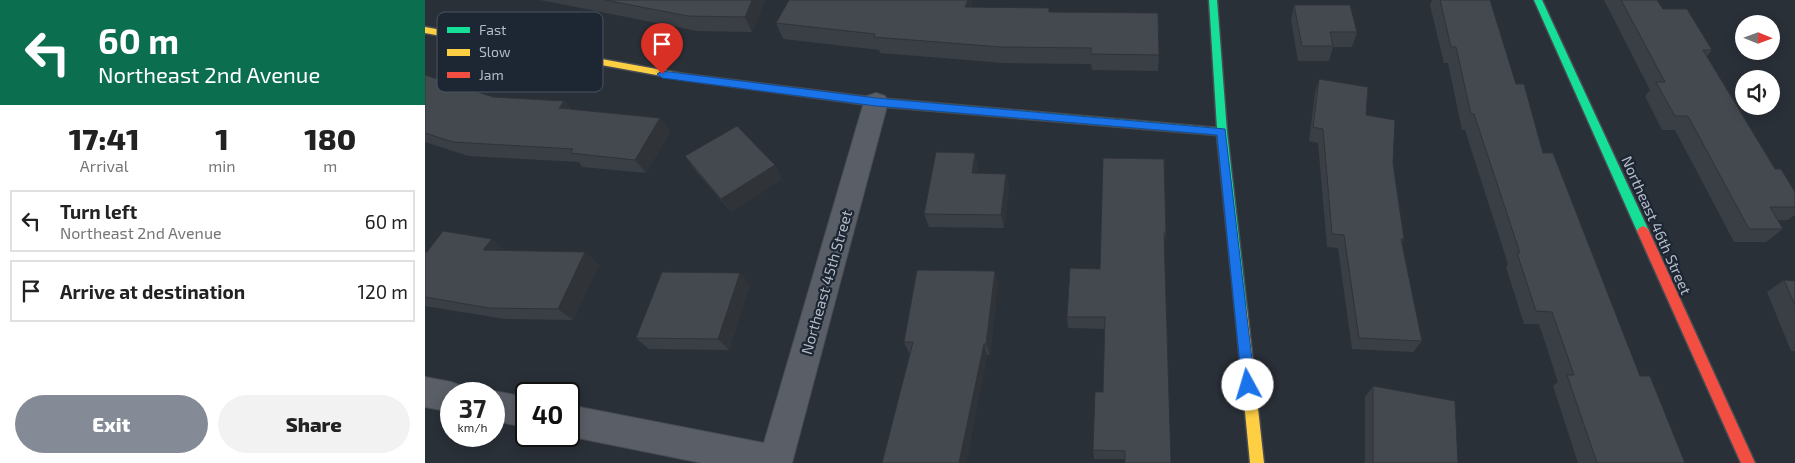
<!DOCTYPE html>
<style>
body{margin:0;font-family:"Exo 2",sans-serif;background:#f2f2f2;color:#222;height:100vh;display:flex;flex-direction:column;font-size:19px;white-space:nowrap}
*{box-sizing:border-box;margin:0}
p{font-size:16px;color:#767676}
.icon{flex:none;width:28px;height:28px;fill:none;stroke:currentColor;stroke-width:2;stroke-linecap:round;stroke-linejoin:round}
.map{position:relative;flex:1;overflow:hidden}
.details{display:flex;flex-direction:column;background:#fff;width:425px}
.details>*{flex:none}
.guide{background:#0b6e4f;color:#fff;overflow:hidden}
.needle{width:32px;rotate:91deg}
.fabs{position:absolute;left:1310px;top:15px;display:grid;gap:10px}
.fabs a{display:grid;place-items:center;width:45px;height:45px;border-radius:50%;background:#fff;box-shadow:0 2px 12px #0003;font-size:25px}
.speed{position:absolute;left:15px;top:382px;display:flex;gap:10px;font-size:25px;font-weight:700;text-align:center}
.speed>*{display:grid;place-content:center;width:65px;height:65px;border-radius:50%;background:#fff;box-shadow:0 2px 12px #0003;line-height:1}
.speed small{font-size:12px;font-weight:400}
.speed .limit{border:2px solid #111;border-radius:8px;background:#fff;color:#111}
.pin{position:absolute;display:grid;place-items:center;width:42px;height:42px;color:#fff;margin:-51px -21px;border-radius:50% 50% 50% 0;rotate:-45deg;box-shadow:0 0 5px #0007}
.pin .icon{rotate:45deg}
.me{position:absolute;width:55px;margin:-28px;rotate:354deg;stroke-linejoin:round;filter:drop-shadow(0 0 4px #0008)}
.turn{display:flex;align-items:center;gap:18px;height:105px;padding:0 15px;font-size:22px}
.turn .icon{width:65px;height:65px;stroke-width:2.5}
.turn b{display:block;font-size:35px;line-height:42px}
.eta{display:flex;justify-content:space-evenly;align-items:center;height:85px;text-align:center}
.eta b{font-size:30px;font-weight:800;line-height:35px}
.cta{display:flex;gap:10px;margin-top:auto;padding:10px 15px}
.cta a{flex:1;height:58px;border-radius:30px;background:#848b96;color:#fff;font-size:20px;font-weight:800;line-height:58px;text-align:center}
.cta a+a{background:#f2f2f2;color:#222}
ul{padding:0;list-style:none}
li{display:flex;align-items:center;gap:15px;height:62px;margin:0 10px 8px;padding:0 5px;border:2px solid #e0e0e0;border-radius:0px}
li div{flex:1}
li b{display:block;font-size:19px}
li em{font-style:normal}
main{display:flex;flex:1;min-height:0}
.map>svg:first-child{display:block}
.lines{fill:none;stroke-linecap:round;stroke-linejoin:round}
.street-casing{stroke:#484c53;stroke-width:2}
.fast-casing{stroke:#484c53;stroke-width:3}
.slow-casing{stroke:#484c53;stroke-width:3}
.jam-casing{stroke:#484c53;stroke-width:3}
.street{fill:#5a5e66;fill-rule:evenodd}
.fast{fill:#16e098;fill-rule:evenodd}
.slow{fill:#ffcf43;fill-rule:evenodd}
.jam{fill:#f24e42;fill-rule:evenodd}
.wall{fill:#3a3f45}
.shaded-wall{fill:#303338}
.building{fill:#444950;stroke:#303338}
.route{fill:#1a73e8;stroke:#114b97}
.labels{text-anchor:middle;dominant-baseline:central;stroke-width:4.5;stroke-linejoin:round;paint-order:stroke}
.street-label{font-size:15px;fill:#b4bcc9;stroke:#1d2633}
.key{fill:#1d2633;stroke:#4a5360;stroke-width:1}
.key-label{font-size:14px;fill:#b4bcc9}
</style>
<main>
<section class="details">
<div class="guide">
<div class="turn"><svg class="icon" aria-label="left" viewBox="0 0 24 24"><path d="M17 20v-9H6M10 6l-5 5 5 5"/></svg><div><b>60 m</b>Northeast 2nd Avenue</div></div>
</div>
<div class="eta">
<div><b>17:41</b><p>Arrival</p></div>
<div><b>1</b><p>min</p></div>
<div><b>180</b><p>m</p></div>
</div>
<ul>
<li><svg class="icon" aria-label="left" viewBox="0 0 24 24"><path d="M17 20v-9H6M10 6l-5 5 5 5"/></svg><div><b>Turn left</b><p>Northeast 2nd Avenue</p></div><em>60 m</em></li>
<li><svg class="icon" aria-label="arrive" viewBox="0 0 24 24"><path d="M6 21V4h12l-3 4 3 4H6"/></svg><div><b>Arrive at destination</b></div><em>120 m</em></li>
</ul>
<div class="cta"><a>Exit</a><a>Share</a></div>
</section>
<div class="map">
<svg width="1370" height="463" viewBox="0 0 1370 463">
<rect width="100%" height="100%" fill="#2a3038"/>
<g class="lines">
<g class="street-casing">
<g id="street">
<path d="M451 93 460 96 463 102 367 463H277L143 436 144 405 339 443 439 102 442 96Z"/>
<path d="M0 377 26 382 37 386 40 394H26V412L0 407Z"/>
<path d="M69 391 101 397V427L69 421V394H62Z"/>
</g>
</g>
<g class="fast-casing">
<g id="fast">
<path d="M784 0H792L802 132 822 309 820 313 816 314 812 313 810 309 792 135 451 106 259 80 254 77 259 74 451 98 792 128Z"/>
<path d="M1109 0H1117L1224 231 1222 234H1214L1212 231Z"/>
</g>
</g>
<g class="slow-casing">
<g id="slow">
<path d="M0 27 259 74 264 77 259 80 0 33Z"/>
<path d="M816 304 820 305 822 309 839 463H825L810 309 812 305Z"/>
</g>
</g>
<g class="jam-casing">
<path id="jam" d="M1218 226 1222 228 1224 231 1330 463H1316L1212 231 1214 228Z"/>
</g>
<use href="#street" class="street"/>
<use href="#fast" class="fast"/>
<use href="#slow" class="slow"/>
<use href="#jam" class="jam"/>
</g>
<g class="wall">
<path d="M115 0H340L327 32 272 31Z"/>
<path d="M364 0H546L547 7 624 12 734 55 733 71 667 70 666 64 579 63 455 53 454 50 358 39 351 23Z"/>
<path d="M1007 0H1065L1091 84 1118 153 1215 376 1260 463H1153L1128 386 1133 382 1114 324H1099L1081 267 1083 264 1040 130H1037L1023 63H1019L1005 5Z"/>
<path d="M1179 0H1232L1238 9 1287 50 1282 56 1350 169 1370 192V215L1363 220H1352L1358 229 1341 242H1309L1250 130H1237L1220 96 1225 90Z"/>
<path d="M869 5 932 32 927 47H908L904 61H873L866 20Z"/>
<path d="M0 75 68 97 139 101 146 109 245 132 221 173 157 167 154 162 43 156 0 142Z"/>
<path d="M894 79 941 115 968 163 979 239 977 243 997 341 988 352 927 349 913 248 902 247 893 143 884 141 890 93Z"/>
<path d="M550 153 553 167 552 173 581 174 584 187 579 228 504 227 499 214Z"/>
<path d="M260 156 350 165 357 179 306 212 270 170Z"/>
<path d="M678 158 741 233 739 246 746 463H700V459H669L668 450 678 392 680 329 643 328 642 317 675 269Z"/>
<path d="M81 251 160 252 174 265 148 320 80 319 0 306V252Z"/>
<path d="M570 271 573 283 565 355H562L541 463H457L485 353H484L479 342Z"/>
<path d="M1359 280 1370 281V351H1366L1342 292Z"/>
<path d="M325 285 304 350 224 349 211 338Z"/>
<path d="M948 386 1033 463H940V397Z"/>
</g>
<g class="shaded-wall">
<path d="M327 0H340L327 32 320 17Z"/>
<path d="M543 0H546L548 10 540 7Z"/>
<path d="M139 101 151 115 134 108Z"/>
<path d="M235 118 245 132 221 173 210 160Z"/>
<path d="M550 153 553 167 550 187 547 173Z"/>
<path d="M350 165 357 179 306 212 296 199Z"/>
<path d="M581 174 584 187 579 228 576 215Z"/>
<path d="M67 239 82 252 58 250Z"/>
<path d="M160 252 174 265 148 320 133 309Z"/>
<path d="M570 271 573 283 565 355 561 344Z"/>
<path d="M315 273 325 285 304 350 293 339Z"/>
<path d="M559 344 562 355 541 463H534Z"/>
</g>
<g class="building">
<path d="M180 0H327L320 17 263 16Z"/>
<path d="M364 0H543L540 7 624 8V12L733 13 734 55 666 54V48L576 47 449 37 450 34 351 23Z"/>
<path d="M1015 0H1065L1091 84H1099L1118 153H1128L1215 376H1225L1260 463H1172L1142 375H1149L1127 312 1111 311 1092 253H1095L1049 114H1046L1031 47H1026Z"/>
<path d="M1196 0H1232L1238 9H1262L1287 50H1278L1350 169H1356L1370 192V207H1345L1358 229H1324L1263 116H1250L1231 82H1240Z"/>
<path d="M869 5H925L932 32H905L908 46H877Z"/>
<path d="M0 75 68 97 139 101 134 108 235 118 210 160 145 153 148 149 28 142 0 133Z"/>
<path d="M894 79 943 87 941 115 970 120 968 163 979 239H976L997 341 934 338 919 235 907 234 898 129 888 127Z"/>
<path d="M312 126 350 165 296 199 260 156Z"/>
<path d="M511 152 550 153 547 173 581 174 576 215 499 214Z"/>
<path d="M678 158 739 159 741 233H739L746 463H700V451L668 450 670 392H678L680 317H642L645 268 675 269Z"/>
<path d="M18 231 67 239 58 250 160 252 133 309 64 308 0 297V252H2Z"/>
<path d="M492 270 570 271 561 344H559L534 463H457L488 342H479Z"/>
<path d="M237 272 315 273 293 339 211 338Z"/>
<path d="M1359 280 1370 281V305Z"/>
<path d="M948 386 1030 401 1033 463H948Z"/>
</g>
<path class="route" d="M237 71 451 98 800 129 830 385 828 389 823 391 819 389 817 385 792 135 451 106 237 78 232 74Z"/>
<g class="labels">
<g class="street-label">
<text transform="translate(1232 225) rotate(66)">Northeast 46th Street</text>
<text transform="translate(401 282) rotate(-74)">Northeast 45th Street</text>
</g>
</g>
<rect x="12" y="12" width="166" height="80" rx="8" class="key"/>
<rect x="22" y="27" width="23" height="6" fill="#16e098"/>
<rect x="22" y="49" width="23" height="7" fill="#ffcf43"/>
<rect x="22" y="72" width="23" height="6" fill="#f24e42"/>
<g class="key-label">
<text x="54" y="35">Fast</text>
<text x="54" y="57">Slow</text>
<text x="54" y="80">Jam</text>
</g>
</svg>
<div class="fabs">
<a><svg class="needle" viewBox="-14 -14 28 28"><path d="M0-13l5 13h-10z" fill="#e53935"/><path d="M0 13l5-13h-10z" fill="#767676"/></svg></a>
<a><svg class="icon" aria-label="sound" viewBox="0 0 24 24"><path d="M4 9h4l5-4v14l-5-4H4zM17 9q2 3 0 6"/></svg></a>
</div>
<div class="speed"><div>37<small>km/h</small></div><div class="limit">40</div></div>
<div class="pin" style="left:237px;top:74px;background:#d93025"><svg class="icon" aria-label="arrive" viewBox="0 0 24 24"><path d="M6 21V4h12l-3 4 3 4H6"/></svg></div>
<svg class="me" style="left:823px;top:385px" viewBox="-20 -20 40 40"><circle r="19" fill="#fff"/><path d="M0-13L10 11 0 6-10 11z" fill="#1a73e8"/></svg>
</div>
</main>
